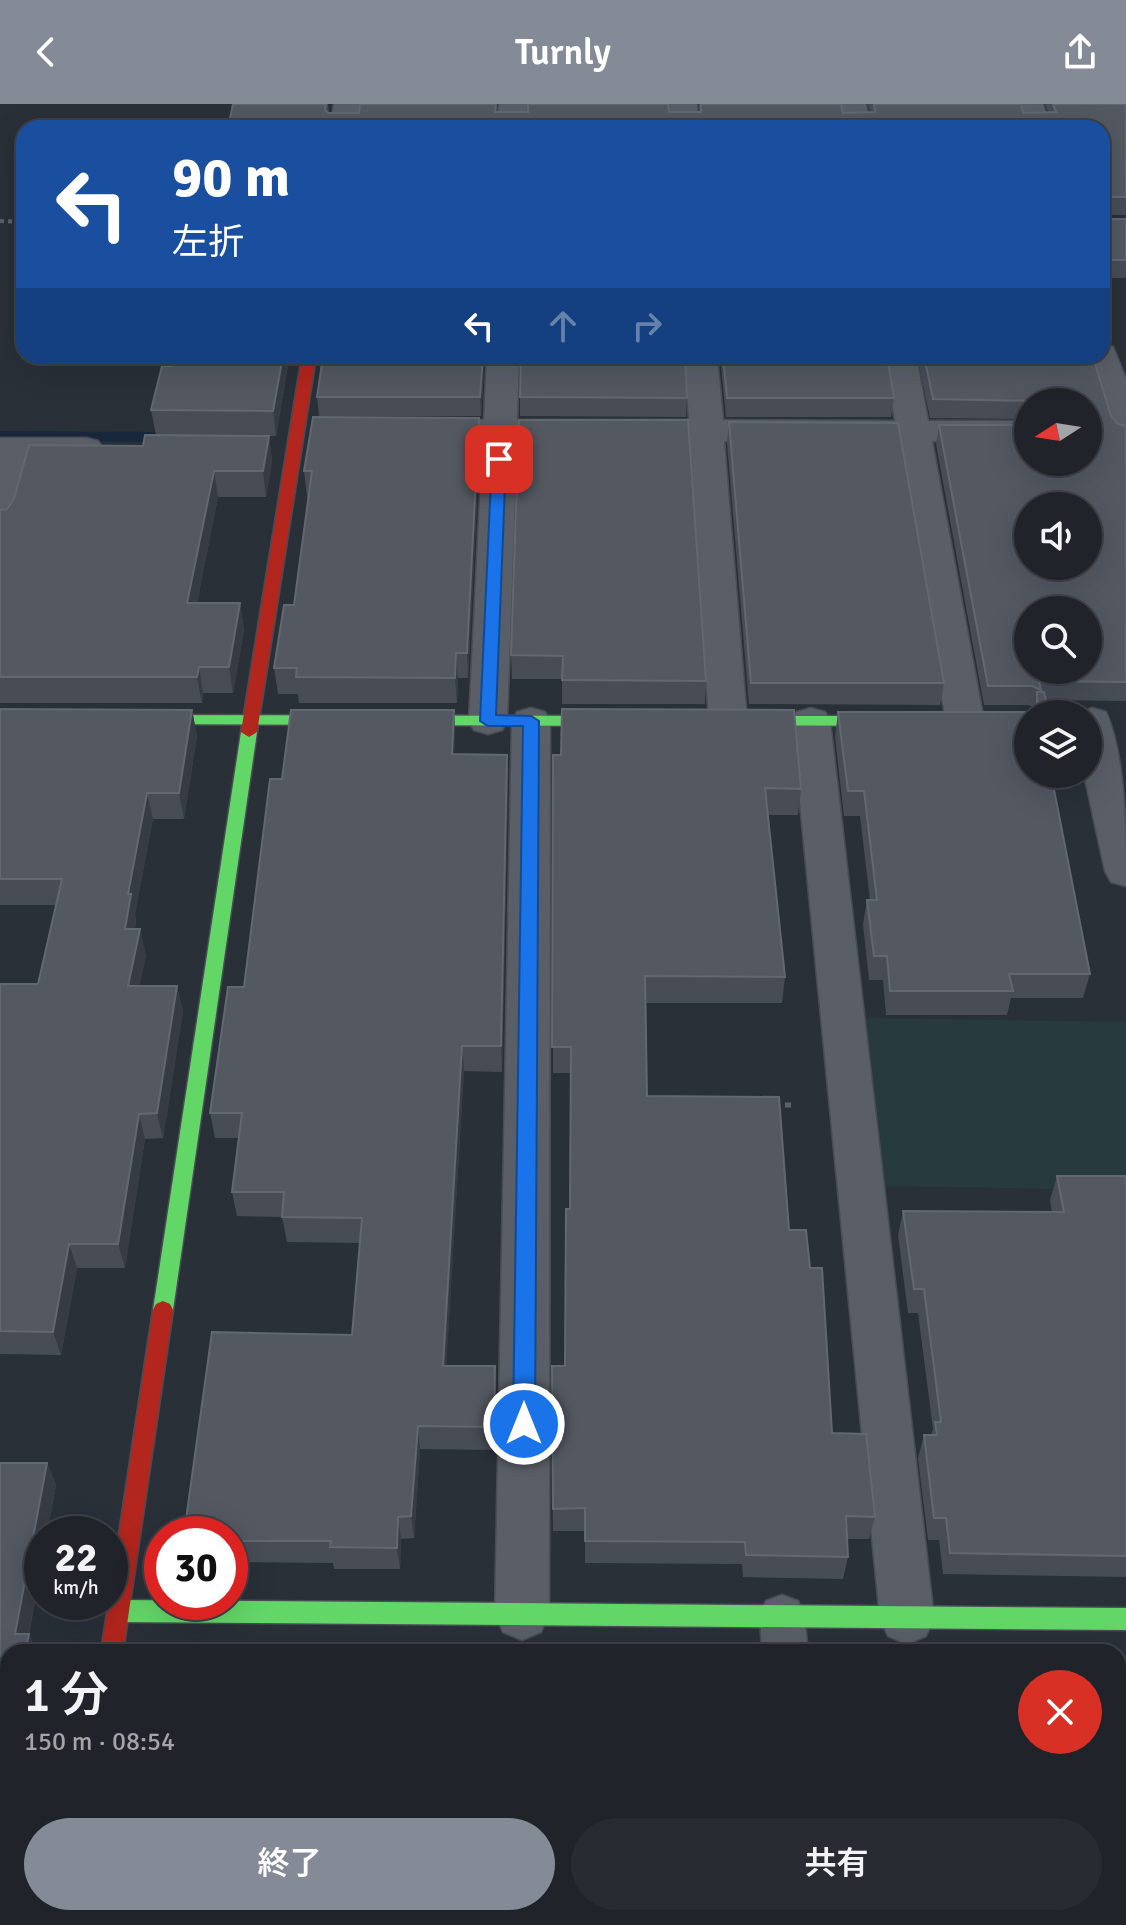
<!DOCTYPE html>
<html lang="ja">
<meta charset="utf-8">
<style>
body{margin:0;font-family:Signika,"Noto Sans JP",sans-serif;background:#282c32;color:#f1f3f6;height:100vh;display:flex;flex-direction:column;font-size:30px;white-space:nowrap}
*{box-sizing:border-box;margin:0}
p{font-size:26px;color:#a2a4a8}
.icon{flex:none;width:44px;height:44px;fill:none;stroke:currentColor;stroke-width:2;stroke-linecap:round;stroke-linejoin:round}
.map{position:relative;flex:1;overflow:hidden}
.drawer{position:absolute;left:0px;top:1540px;width:1126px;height:282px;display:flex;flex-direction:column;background:#20242a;border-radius:24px 24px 0 0;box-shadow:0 8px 32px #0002,0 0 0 2px #3d4147}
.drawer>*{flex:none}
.hud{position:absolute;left:16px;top:16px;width:1094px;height:244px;border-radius:24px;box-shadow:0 8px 32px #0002,0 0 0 2px #3d4147;background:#1a4fa0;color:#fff;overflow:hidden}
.needle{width:52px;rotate:258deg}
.controls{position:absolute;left:1014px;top:284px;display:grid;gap:16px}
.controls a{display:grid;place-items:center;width:88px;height:88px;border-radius:50%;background:#20242a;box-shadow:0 8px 32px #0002,0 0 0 2px #3d4147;font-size:40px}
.speed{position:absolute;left:24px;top:1412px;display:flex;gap:16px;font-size:40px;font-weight:700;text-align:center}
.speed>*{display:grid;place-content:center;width:104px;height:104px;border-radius:50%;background:#20242a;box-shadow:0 8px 32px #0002,0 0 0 2px #3d4147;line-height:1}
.speed small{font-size:20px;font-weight:400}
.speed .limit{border:12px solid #d22;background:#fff;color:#111}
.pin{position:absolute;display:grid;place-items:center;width:68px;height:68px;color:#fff;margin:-34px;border-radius:16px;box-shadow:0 4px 12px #0006}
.me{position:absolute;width:88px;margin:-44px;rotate:0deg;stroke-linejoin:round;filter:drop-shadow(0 0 6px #0008)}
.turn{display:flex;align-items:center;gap:28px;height:168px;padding:0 24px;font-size:36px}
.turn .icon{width:104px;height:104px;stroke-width:2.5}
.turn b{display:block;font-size:56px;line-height:68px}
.lanes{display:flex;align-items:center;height:76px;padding:0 24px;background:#0003;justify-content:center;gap:40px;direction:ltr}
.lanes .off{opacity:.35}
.round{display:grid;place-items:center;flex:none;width:84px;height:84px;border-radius:42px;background:#282c32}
.summary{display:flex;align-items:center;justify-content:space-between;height:136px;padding:0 24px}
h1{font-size:48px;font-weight:600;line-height:60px}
.cta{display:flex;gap:16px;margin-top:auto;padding:16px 24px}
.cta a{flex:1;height:92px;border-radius:48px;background:#848b96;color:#fff;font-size:32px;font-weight:600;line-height:92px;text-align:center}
.cta a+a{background:#282c32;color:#f1f3f6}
header{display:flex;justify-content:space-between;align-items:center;height:104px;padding:0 24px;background:#848b96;color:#fff;font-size:36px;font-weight:600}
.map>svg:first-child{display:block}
.green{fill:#273a3e}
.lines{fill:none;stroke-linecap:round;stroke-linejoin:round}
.stream{fill:#19273c;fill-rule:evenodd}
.lane-casing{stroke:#484c55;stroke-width:3}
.street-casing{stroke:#484c55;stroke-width:3}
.fast-casing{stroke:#484c55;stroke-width:3}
.jam-casing{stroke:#484c55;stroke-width:3}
.path-far1{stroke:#5c6268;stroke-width:4;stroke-dasharray:4 4;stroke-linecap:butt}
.path{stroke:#5c6268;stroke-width:5;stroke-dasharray:6 6;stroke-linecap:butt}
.lane{fill:#5a5e66;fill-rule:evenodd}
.street{fill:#5a5e66;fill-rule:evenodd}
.fast{fill:#63d668;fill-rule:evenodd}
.jam{fill:#b3261e;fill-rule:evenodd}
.wall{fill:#474c55}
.shaded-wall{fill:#373c44}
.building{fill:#535861;stroke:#626872;stroke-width:2;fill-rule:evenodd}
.route{fill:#1a73e8;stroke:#114b97;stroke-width:2}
</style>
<header><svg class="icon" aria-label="back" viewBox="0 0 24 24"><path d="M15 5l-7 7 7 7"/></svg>Turnly<svg class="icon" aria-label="share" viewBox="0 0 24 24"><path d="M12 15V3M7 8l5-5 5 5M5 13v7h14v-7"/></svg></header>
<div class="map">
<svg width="1126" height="1821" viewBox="0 0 1126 1821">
<rect width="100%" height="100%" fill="#2a3038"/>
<path class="green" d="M864 914 1126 918V1086L879 1082Z"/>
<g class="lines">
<path class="stream" d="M0 327 172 328 180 333 172 338 0 337Z"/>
<g class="lane-casing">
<g id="lane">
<path d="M782 1491 798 1497 804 1512 808 1548H762L760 1512 766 1497Z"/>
<path d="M779 1814H827L828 1821H778Z"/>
</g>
</g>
<g class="street-casing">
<g id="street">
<path d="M334 0H362L358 24H330Z"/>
<path d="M499 0H527L526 24H498Z"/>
<path d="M669 0H697L698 24H670Z"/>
<path d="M838 0H866L871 24H843Z"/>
<path d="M1015 0H1043L1050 24H1022Z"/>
<path d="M1102 240 1113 243 1126 275V339L1114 336 1109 329 1086 252H1102Z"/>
<path d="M487 252H519L517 316H689L685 252H717L723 316 895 317 884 252H916L928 317H1028V337H932L984 617 979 626 965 630 951 626 946 617 898 337H724L747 617 742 626 728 630 714 626 709 617 690 337 517 336 507 617 502 626 488 630 474 626 469 617 483 336H419L407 333 402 326 407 319 419 316H484Z"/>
<path d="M0 334H86L98 337 103 344 98 351 86 354H35L18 420 13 428 0 431Z"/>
<path d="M531 604 545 608 550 617 549 1510 541 1528 522 1536 503 1528 495 1510 512 617 517 608Z"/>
<path d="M811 604 825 608 830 617 934 1514 926 1532 907 1540 888 1532 880 1514 792 617 797 608Z"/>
<path d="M1092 604 1106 608C1126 652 1126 731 1126 782L1111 778 1105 767 1084 670H1088V610H1077Z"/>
<path d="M42 1814H102L101 1821H41Z"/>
</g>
</g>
<g class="fast-casing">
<g id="fast">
<path d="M134 611 622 612 630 617 622 622 128 620 126 616 128 612Z"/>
<path d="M734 612H898L906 617 898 622 728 621 726 617Z"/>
<path d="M249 623 257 628 173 1206 170 1212 163 1215 156 1212 153 1206 241 628Z"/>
<path d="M118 1496 1126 1504V1526L118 1518 110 1514 107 1507 110 1500Z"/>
</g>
</g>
<g class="jam-casing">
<g id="jam">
<path d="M302 252H316L257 628 249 633 241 628Z"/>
<path d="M163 1197 170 1200 173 1206 123 1548H101L153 1206 156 1200Z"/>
</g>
</g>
<path class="path-far1" d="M0 117 24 118"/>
<path class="path" d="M773 1001H795"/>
<use href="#lane" class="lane"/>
<use href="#street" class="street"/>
<use href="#fast" class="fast"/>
<use href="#jam" class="jam"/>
</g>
<g class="wall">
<path d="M233 0H328L329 9H359L360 0H497V8H699V0H841L843 9 870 8 868 0H1021L1023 9 1048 8 1045 0H1126V111H1104V115H1126V174H1102V24H228Z"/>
<path d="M243 252H287L288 261 276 332H269L272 358 266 393H218L197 499H240L244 526 233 589H203L202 599H0V406L7 405 143 342 156 331 151 306 172 262 243 255Z"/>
<path d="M485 252 481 312H319L317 293Z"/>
<path d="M720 252H887L894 294 891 313H726Z"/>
<path d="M917 252H1071L1111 312 1118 320 1126 322V597L1046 596 1028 670H1054L1052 677 1090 870 1083 894H1011L1007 911H886L883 876H869L863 820 867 796H870L860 712H844L835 633 838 608H1032L1033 603 1028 601H984L936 340 939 321 1028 358 1088 298H1028V315L930 314Z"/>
<path d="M520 293 687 294 686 313 520 312Z"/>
<path d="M519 316 706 577 705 600H562V575H512L511 551Z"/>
<path d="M729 318 944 579 940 601 749 600 727 339Z"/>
<path d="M480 339 468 574H458L457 599H299L298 590H278L274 564 294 501 308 393H307L304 367Z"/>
<path d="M0 605 192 606 197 632 184 715H153L135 810 136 816 135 825 146 851 139 882H177L183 908 163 1034 145 1035 125 1164H77L61 1251 0 1250V880H38L56 801H0Z"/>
<path d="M454 606 455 632 454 650 507 651 508 677 502 968 464 967 446 1262 496 1286 495 1346 420 1345 414 1434 401 1435 400 1465H334L333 1459 230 1458V1430L352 1231 360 1139 287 1138 282 1113 237 1112 232 1088 239 1034H215L210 1009 244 883 282 675Z"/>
<path d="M553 651 801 685 798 711H768L785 873 782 899H645L647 992 789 1126 810 1164 832 1329 875 1413 869 1435H847L848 1453 843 1475 743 1473 742 1460 585 1459V1427H553L552 1262H565L570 1105 571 969H553Z"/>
<path d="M1057 1072H1126V1473L943 1470 939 1436H928L918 1354 924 1331H931L933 1325 918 1209H908L898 1131 903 1107 1052 1108 1050 1096Z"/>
<path d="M0 1359H47L56 1381 29 1530 8 1548V1616H0Z"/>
<path d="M851 1814H950L951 1821H852Z"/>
</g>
<g class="shaded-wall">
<path d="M283 252H287L288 261 276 332 273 307Z"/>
<path d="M483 252H485L481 312 480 293Z"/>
<path d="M479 314 480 339 468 574 467 549Z"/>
<path d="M269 332 272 358 266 393 263 367Z"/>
<path d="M214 367 218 393 192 525 187 499Z"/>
<path d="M240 499 244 526 233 589 229 563Z"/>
<path d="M456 549 458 574 457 599 455 574Z"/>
<path d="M199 563 203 589 202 599 197 573Z"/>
<path d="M192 606 197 632 184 715 179 689Z"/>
<path d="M454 606 455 632 453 677 452 650Z"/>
<path d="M507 651 508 677 502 968 501 942Z"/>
<path d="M147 689 153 715 135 810 136 816 131 851 125 825 128 790Z"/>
<path d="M140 825 146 851 134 908 128 882Z"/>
<path d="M177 882 183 908 163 1034 157 1009Z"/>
<path d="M462 942 464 967 445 1285 443 1262Z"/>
<path d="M139 1010 145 1035 125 1164 118 1140Z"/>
<path d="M69 1140 77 1164 61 1251 53 1228Z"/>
<path d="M495 1262 496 1286 495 1346 494 1323Z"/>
<path d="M418 1322 420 1345 414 1434 411 1412Z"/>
<path d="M47 1359 56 1381 47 1430H42V1458L25 1548 15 1530Z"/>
<path d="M398 1413 401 1435 400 1465 397 1444Z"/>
<path d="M29 1530 37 1548H25Z"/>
</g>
<g class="building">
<path d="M233 0H326L325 6 328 9H359L360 0H496L495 8H528V0H668L669 8H701V0H841L843 9 875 8 874 0H1021L1023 9 1056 8 1053 0H1126V93H1104V115H1126V156H1102V24H228Z"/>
<path d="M243 252H283L273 307 151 306 162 262H172L174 254 243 255Z"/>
<path d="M323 252H483L480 293H317Z"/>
<path d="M521 252H685L687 294 520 293Z"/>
<path d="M723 252H887L894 294H727Z"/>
<path d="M924 252 1093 253 1111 312 1118 320 1126 322V578L1039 577 1041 586 1032 582H988L939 321H1028V358H1088V298L933 295ZM1028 402H1088V462H1028ZM1028 506H1088V566H1028Z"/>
<path d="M313 313 479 314 467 549H456L455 574 296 573 297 564H274L284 501H294L312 367H304Z"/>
<path d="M519 316H688L706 577 562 576 563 552 511 551Z"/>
<path d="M729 318 898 319 944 579H751Z"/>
<path d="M145 331 269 332 263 367H214L187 499H240L229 563H199L197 573H0V406L7 405 14 395 29 341 143 342Z"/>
<path d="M1037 588H1044L1049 610H1028V670H1051L1090 870H1009L1013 887H890L887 852H874L867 796H877L864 687H848L838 608H1034L1037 605Z"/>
<path d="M0 605 192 606 179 689H147L128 790H131L125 825H140L128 882H177L157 1009 139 1010 118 1140H69L53 1228 0 1227V880H38L62 775H0Z"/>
<path d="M562 605 794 606 801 685 765 684 785 873 645 872 647 992 779 993 789 1126H806L810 1164H822L832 1329 866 1330 875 1413 846 1412 848 1453 746 1451 745 1438 585 1437V1404L553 1405 552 1262H565L566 1105H570L571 943H552L553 651H561Z"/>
<path d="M291 606H454L452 650 507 651 501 942H462L443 1262H495L494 1323 418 1322 411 1412 398 1413 397 1444 330 1443 331 1437H230V1430H184L212 1228 352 1231 362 1114 282 1113 284 1088H232L242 1009H210L228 883H244L270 675H282Z"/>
<path d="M1057 1072H1126V1452L950 1449 946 1414H934L924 1331H937L935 1318H941L924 1185H914L903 1107 1064 1108Z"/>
<path d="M0 1359H47L15 1530H29L25 1548H8V1596H0Z"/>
<rect x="838" y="1547" width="85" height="1"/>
<rect x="597" y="1814" width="91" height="7"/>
<path d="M859 1814H950L951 1821H859Z"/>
</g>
<path class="route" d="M499 351 506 355 496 611 531 612 539 617 535 1320 531 1326 524 1329 517 1326 513 1320 523 622H488L480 617 492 355Z"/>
</svg>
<div class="controls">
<a><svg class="needle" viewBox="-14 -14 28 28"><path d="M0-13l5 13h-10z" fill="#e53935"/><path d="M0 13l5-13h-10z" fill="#a2a4a8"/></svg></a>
<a><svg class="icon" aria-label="sound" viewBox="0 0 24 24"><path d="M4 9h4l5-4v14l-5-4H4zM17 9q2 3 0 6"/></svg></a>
<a><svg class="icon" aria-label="search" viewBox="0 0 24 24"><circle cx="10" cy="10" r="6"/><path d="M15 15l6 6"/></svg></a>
<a><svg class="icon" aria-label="layers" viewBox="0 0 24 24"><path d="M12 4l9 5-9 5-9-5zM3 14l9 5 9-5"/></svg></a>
</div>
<div class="speed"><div>22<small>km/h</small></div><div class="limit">30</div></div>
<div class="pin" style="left:499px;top:355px;background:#d93025"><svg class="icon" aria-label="arrive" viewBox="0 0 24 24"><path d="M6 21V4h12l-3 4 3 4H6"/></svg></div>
<svg class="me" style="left:524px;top:1320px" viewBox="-20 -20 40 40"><circle r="17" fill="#1a73e8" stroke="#fff" stroke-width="3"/><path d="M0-11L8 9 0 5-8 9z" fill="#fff"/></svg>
<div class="hud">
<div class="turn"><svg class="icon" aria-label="left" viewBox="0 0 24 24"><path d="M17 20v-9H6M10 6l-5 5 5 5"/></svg><div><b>90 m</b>左折</div></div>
<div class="lanes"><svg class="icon" aria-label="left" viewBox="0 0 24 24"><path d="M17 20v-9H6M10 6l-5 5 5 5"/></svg><svg class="icon off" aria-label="ahead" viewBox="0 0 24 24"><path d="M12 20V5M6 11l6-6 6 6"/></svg><svg class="icon off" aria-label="right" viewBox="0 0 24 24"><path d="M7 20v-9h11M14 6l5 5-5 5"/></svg></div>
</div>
<section class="drawer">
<div class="summary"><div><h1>1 分</h1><p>150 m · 08:54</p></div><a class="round" style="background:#d93025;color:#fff"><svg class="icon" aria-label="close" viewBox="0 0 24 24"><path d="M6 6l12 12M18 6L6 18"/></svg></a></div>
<div class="cta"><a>終了</a><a>共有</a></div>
</section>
</div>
